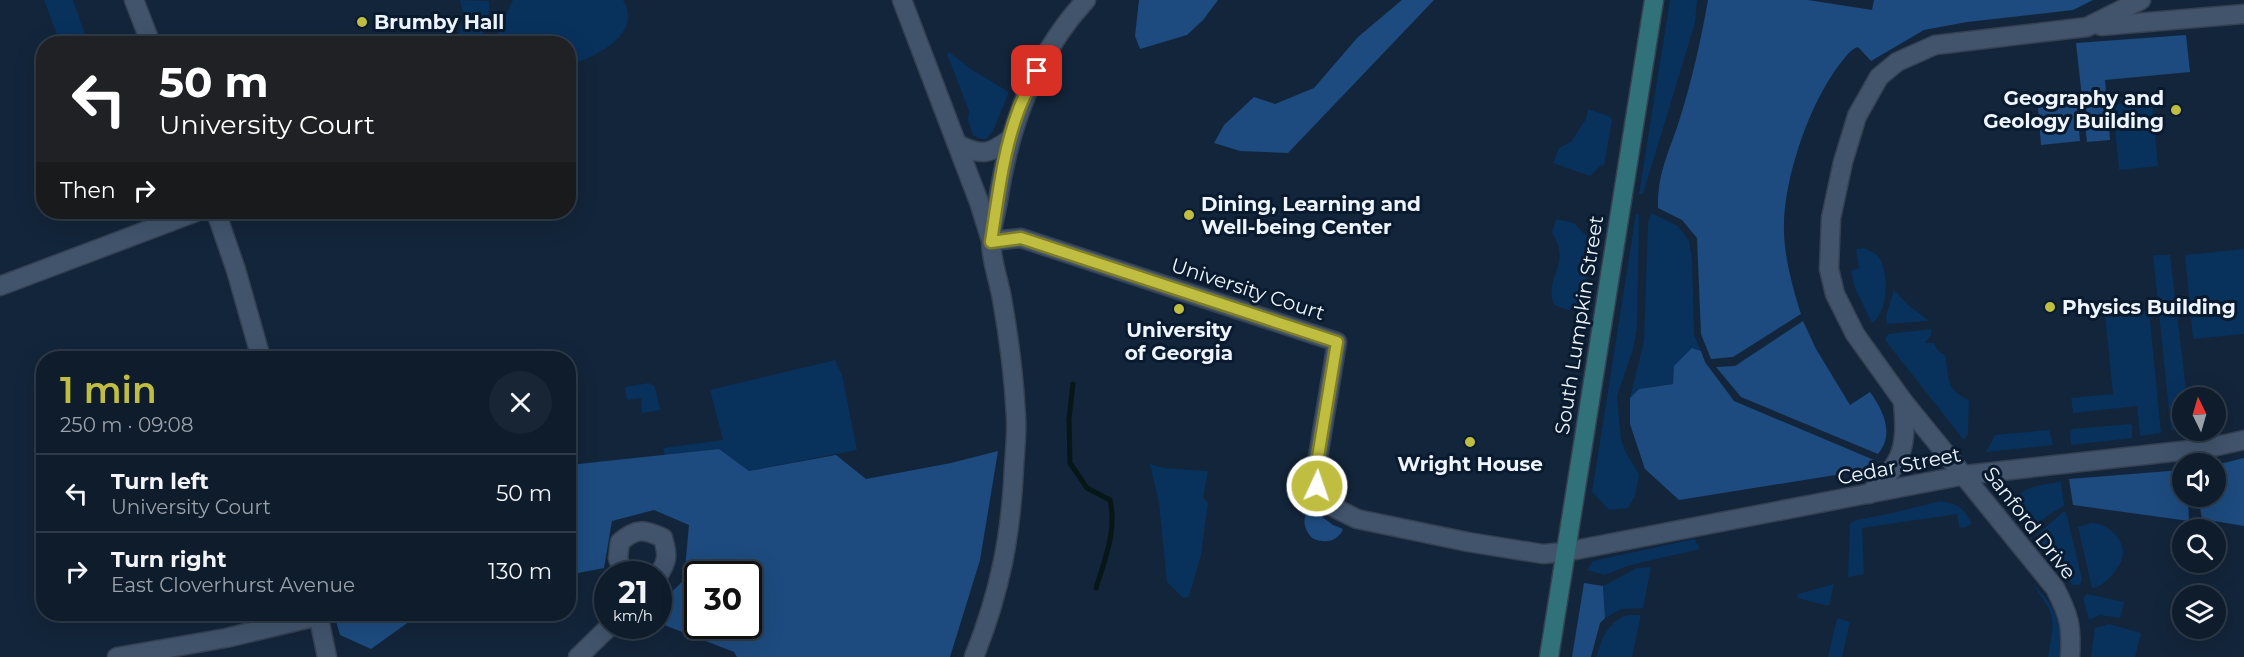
<!DOCTYPE html>
<meta charset="utf-8">
<style>
body{margin:0;font-family:Montserrat,sans-serif;background:#172534;color:#f1f3f6;height:100vh;display:flex;flex-direction:column;font-size:22px;white-space:nowrap}
*{box-sizing:border-box;margin:0}
p{font-size:20px;color:#9ba1a9}
.icon{flex:none;width:33px;height:33px;fill:none;stroke:currentColor;stroke-width:2;stroke-linecap:round;stroke-linejoin:round}
.map{position:relative;flex:1;overflow:hidden}
.panel{position:absolute;left:36px;top:351px;width:540px;height:270px;display:flex;flex-direction:column;background:#0e1c2c;border-radius:24px;box-shadow:0 6px 24px #0002,0 0 0 2px #2e3a48}
.panel>*{flex:none}
.hud{position:absolute;left:36px;top:36px;width:540px;height:183px;border-radius:24px;box-shadow:0 6px 24px #0002,0 0 0 2px #2e3a48;background:#202124;color:#fff;overflow:hidden}
.needle{width:39px;rotate:355deg}
.fabs{position:absolute;left:2172px;top:387px;display:grid;gap:12px}
.fabs a{display:grid;place-items:center;width:54px;height:54px;border-radius:50%;background:#0e1c2c;box-shadow:0 6px 24px #0002,0 0 0 2px #2e3a48;font-size:30px}
.speed{position:absolute;left:594px;top:561px;display:flex;gap:12px;font-size:30px;font-weight:700;text-align:center}
.speed>*{display:grid;place-content:center;width:78px;height:78px;border-radius:50%;background:#0e1c2c;box-shadow:0 6px 24px #0002,0 0 0 2px #2e3a48;line-height:1}
.speed small{font-size:15px;font-weight:400}
.speed .limit{border:3px solid #111;border-radius:9px;background:#fff;color:#111}
.pin{position:absolute;display:grid;place-items:center;width:51px;height:51px;color:#fff;margin:-26px;border-radius:12px;box-shadow:0 3px 9px #0006}
.me{position:absolute;width:66px;margin:-33px;rotate:3deg;stroke-linejoin:round;filter:drop-shadow(0 0 4px #0008)}
.turn{display:flex;align-items:center;gap:21px;height:126px;padding:0 24px;font-size:27px}
.turn .icon{width:78px;height:78px;stroke-width:2.5}
.turn b{display:block;font-size:42px;line-height:51px}
.then{display:flex;align-items:center;height:57px;padding:0 24px;background:#0003;gap:12px;font-size:22px}
.round{display:grid;place-items:center;flex:none;width:63px;height:63px;border-radius:32px;background:#172534}
.head{display:flex;align-items:center;justify-content:space-between;height:102px;padding:0 24px}
h1{font-size:36px;font-weight:600;line-height:45px;color:#c0be41}
ul{padding:0;list-style:none}
li{display:flex;align-items:center;gap:18px;height:78px;padding:0 24px;border-top:2px solid #2e3a48}
li div{flex:1}
li b{display:block;font-size:22px}
li em{font-style:normal}
.map>svg:first-child{display:block}
.green{fill:#08315c}
.forest{fill:#1d4b7f;fill-rule:evenodd}
.lines{fill:none;stroke-linecap:round;stroke-linejoin:round}
.stream{stroke:#071617;stroke-width:5}
.street-casing{stroke:#354052;stroke-width:21}
.secondary-casing{stroke:#354052;stroke-width:21}
.street{stroke:#41546c;stroke-width:18}
.secondary{stroke:#31717a;stroke-width:18}
.route-casing{stroke:#7d7c2a;stroke-width:15}
.route{stroke:#c0be41;stroke-width:10}
.poi-dot{fill:#c0be41;stroke:#0a1b30;stroke-width:2}
.labels{text-anchor:middle;dominant-baseline:central;stroke-width:6;stroke-linejoin:round;paint-order:stroke}
.poi-label{font-size:20px;font-weight:bold;fill:#eef5fe;stroke:#0a1b30;text-anchor:start}
.street-label{font-size:20px;fill:#eef5fe;stroke:#0a1b30}
</style>
<div class="map">
<svg width="2244" height="657" viewBox="0 0 2244 657">
<rect width="100%" height="100%" fill="#13253a"/>
<g class="green">
<path d="M44 0H73L88 43H60Z"/>
<path d="M460 0 489 1C490 17 486 29 479 43H466L457 39 464 18Z"/>
<path d="M513 0H623C644 34 594 58 569 65L568 44 493 43Z"/>
<path d="M1670 0H1697L1695 23 1643 194H1639Z"/>
<path d="M949 52 972 70 1009 92 993 131 986 139H980L973 135 968 120 969 111 949 59 947 54Z"/>
<path d="M2152 101 2158 166 2119 170 2113 105Z"/>
<path d="M1588 109 1609 116 1612 120 1604 166 1601 165 1590 176 1553 163 1559 148 1571 142 1576 134 1586 119Z"/>
<path d="M1651 213 1678 226 1689 241 1692 259 1694 335 1701 351 1692 348 1673 384 1639 389 1630 398 1644 341 1648 223Z"/>
<path d="M1636 214 1639 215 1637 328 1633 349 1617 396 1621 439 1625 451 1639 474 1635 496 1628 508 1609 510 1592 492Z"/>
<path d="M1556 219 1574 223 1592 242 1582 307 1568 310 1554 305C1543 277 1573 265 1552 233Z"/>
<path d="M1864 248C1868 250 1873 252 1877 255 1890 270 1889 311 1872 323L1855 288 1851 271 1859 268 1856 249Z"/>
<path d="M2244 249V334L2193 339 2185 255Z"/>
<path d="M2153 255H2170L2187 397 2182 398V429L2171 430Z"/>
<path d="M1894 290 1907 304 1929 321 1887 324 1886 316Z"/>
<path d="M2149 310 2161 433 2140 436 2137 406 2073 413 2071 398 2113 394 2105 315Z"/>
<path d="M1931 329V335L1925 343H1934L1938 351 1945 355C1950 379 1944 389 1969 400L1968 434 1964 440 1885 340 1888 334Z"/>
<path d="M835 360 842 375 857 450 748 471 719 449 665 455 663 448 723 440 710 390Z"/>
<path d="M649 383 655 387 660 410 642 413 641 398 627 400 625 387Z"/>
<path d="M2130 424 2132 425V438L2071 445 2070 432 2073 429Z"/>
<path d="M2049 430 2053 445 1986 452 1995 435Z"/>
<path d="M1150 464 1164 468 1208 471 1203 498 1208 503 1201 555 1189 597 1183 598 1167 582 1159 503Z"/>
<path d="M2061 482 2064 506 2047 516 2032 529C2028 525 2022 520 2019 514 2005 487 2045 484 2061 482Z"/>
<path d="M1941 501C1960 505 1963 507 1972 524L1963 528 1959 527 1957 514 1862 528 1864 574 1848 577 1850 524 1856 520 1888 514Z"/>
<path d="M2063 512H2066L2082 579 2080 585H2073L2036 536Z"/>
<path d="M2091 523C2108 523 2128 541 2122 559 2119 569 2102 589 2092 588L2078 527Z"/>
<path d="M1694 539 1700 549 1627 566 1605 575 1587 570 1593 561Z"/>
<path d="M1651 567 1643 608 1621 609 1605 618 1603 586 1637 568Z"/>
<path d="M1834 584 1829 606 1797 598 1798 594Z"/>
<path d="M2032 584C2056 606 2063 624 2061 657H2048C2055 617 2057 617 2032 584Z"/>
<path d="M2087 594 2124 602 2120 618 2100 615 2089 620 2083 598Z"/>
<path d="M1628 615H1641L1632 657H1596C1602 638 1608 621 1628 615Z"/>
<path d="M1837 618 1850 622 1842 657H1828Z"/>
<path d="M2109 624 2141 633 2135 657H2091L2095 628Z"/>
</g>
<g class="forest">
<path d="M1139 0H1218L1203 20 1187 35 1140 49 1135 36Z"/>
<path d="M1402 0H1434L1288 153 1240 151 1214 143 1224 125 1254 97 1275 104 1314 88 1358 37Z"/>
<path d="M1708 0H1808L1872 10 1874 0H2093L2073 10 1967 22 1924 30 1871 61 1858 47C1849 50 1845 58 1839 65 1808 106 1782 183 1784 233 1785 260 1793 289 1801 314L1733 357 1711 359 1701 334 1697 238 1682 220 1658 208C1657 172 1670 151 1680 118 1692 80 1701 40 1708 0Z"/>
<path d="M2186 35 2190 72 2105 80 2110 140 2087 142 2076 43Z"/>
<path d="M2076 99 2080 141 2041 145 2038 107 2039 104Z"/>
<path d="M1803 321 1816 349 1850 405 1870 392C1883 410 1895 434 1878 454L1741 397 1716 367 1735 366Z"/>
<path d="M1692 348 1701 351 1705 362 1734 401 1874 460 1860 471 1679 500 1645 469 1630 424V398L1639 389 1673 384 1674 366Z"/>
<path d="M719 449 749 471 836 455 866 479 951 463 998 451 980 560 950 657H737L734 652 659 623V604L684 580 689 525 654 510 612 521 604 568 573 574 569 569V465ZM698 574H748V626H698Z"/>
<path d="M2244 458V526L2202 519 2198 497 2216 496V465Z"/>
<path d="M2182 470V496L2188 497 2189 521 2073 505 2069 479Z"/>
<path d="M1310 508 1333 525 1343 529C1338 542 1324 544 1312 538 1304 529 1301 518 1310 508Z"/>
<path d="M1584 583 1603 586 1605 618 1600 623 1591 657H1572Z"/>
<path d="M334 614H420L371 649 340 635Z"/>
</g>
<g class="lines">
<path class="stream" d="M1073 384 1069 419 1070 463 1087 488 1110 500C1117 531 1105 559 1096 588"/>
<g class="street-casing">
<g id="street">
<path d="M134 0 151 44"/>
<path d="M902 0 979 202 990 237"/>
<path d="M2101 26 2244 14"/>
<path d="M957 144C981 156 989 155 1010 139"/>
<path d="M216 212 236 270 261 358"/>
<path d="M991 241 1021 238 1337 342 1316 469 1317 486 1322 498 1335 508 1357 519 1468 542 1543 554 1565 552 1965 475 2208 448 2244 440"/>
<path d="M0 286 196 212"/>
<path d="M1869 494C1904 462 1907 447 1903 401"/>
<path d="M623 574 618 558 620 542C636 528 644 529 663 538 668 556 668 560 658 576"/>
<path d="M318 614 327 657"/>
<path d="M117 657 226 638 319 616"/>
<path d="M578 657 610 626"/>
<path d="M974 657C1000 592 1011 536 1014 467 1015 450 1017 433 1016 417 1014 377 1009 338 1002 299 999 281 991 260 991 241 991 228 996 214 998 201 1009 126 1034 56 1086 0"/>
<path d="M2070 657C2072 626 2069 615 2055 588L1903 401 1855 334 1835 294 1829 269 1831 218 1843 162 1857 116 1879 77 1897 62 1935 45 2087 27 2141 0"/>
</g>
</g>
<g class="secondary-casing">
<path id="secondary" d="M1549 657 1654 0"/>
</g>
<use href="#street" class="street"/>
<use href="#secondary" class="secondary"/>
</g>
<g class="lines">
<g class="route-casing">
<path id="route" d="M1037 71C1031 83 1024 96 1019 109 1003 151 998 197 991 242L1021 238 1337 342 1316 469 1317 486"/>
</g>
<use href="#route" class="route"/>
</g>
<g class="poi-dot">
<circle cx="362" cy="22" r="6"/>
<circle cx="2176" cy="110" r="6"/>
<circle cx="1189" cy="215" r="6"/>
<circle cx="2050" cy="307" r="6"/>
<circle cx="1179" cy="309" r="6"/>
<circle cx="1470" cy="442" r="6"/>
</g>
<g class="labels">
<g class="poi-label">
<text x="374" y="22">Brumby Hall</text>
<text x="2164" y="98" text-anchor="end">Geography and<tspan x="2164" dy="23">Geology Building</tspan></text>
<text x="1201" y="204">Dining, Learning and<tspan x="1201" dy="23">Well-being Center</tspan></text>
<text x="2062" y="307">Physics Building</text>
<text x="1179" y="330" text-anchor="middle">University<tspan x="1179" dy="23">of Georgia</tspan></text>
<text x="1470" y="464" text-anchor="middle">Wright House</text>
</g>
<g class="street-label">
<text transform="translate(1248 289) rotate(18)">University Court</text>
<text transform="translate(1579 325) rotate(-81)">South Lumpkin Street</text>
<text transform="translate(1899 466) rotate(-11)">Cedar Street</text>
<text transform="translate(2030 523) rotate(52)">Sanford Drive</text>
</g>
</g>
</svg>
<div class="fabs">
<a><svg class="needle" viewBox="-14 -14 28 28"><path d="M0-13l5 13h-10z" fill="#e53935"/><path d="M0 13l5-13h-10z" fill="#9ba1a9"/></svg></a>
<a><svg class="icon" aria-label="sound" viewBox="0 0 24 24"><path d="M4 9h4l5-4v14l-5-4H4zM17 9q2 3 0 6"/></svg></a>
<a><svg class="icon" aria-label="search" viewBox="0 0 24 24"><circle cx="10" cy="10" r="6"/><path d="M15 15l6 6"/></svg></a>
<a><svg class="icon" aria-label="layers" viewBox="0 0 24 24"><path d="M12 4l9 5-9 5-9-5zM3 14l9 5 9-5"/></svg></a>
</div>
<div class="speed"><div>21<small>km/h</small></div><div class="limit">30</div></div>
<div class="pin" style="left:1037px;top:71px;background:#d93025"><svg class="icon" aria-label="arrive" viewBox="0 0 24 24"><path d="M6 21V4h12l-3 4 3 4H6"/></svg></div>
<svg class="me" style="left:1317px;top:486px" viewBox="-20 -20 40 40"><circle r="17" fill="#c0be41" stroke="#fff" stroke-width="3"/><path d="M0-11L8 9 0 5-8 9z" fill="#fff"/></svg>
<div class="hud">
<div class="turn"><svg class="icon" aria-label="left" viewBox="0 0 24 24"><path d="M17 20v-9H6M10 6l-5 5 5 5"/></svg><div><b>50 m</b>University Court</div></div>
<div class="then">Then<svg class="icon" aria-label="right" viewBox="0 0 24 24"><path d="M7 20v-9h11M14 6l5 5-5 5"/></svg></div>
</div>
<section class="panel">
<div class="head"><div><h1>1 min</h1><p>250 m · 09:08</p></div><a class="round"><svg class="icon" aria-label="close" viewBox="0 0 24 24"><path d="M6 6l12 12M18 6L6 18"/></svg></a></div>
<ul>
<li><svg class="icon" aria-label="left" viewBox="0 0 24 24"><path d="M17 20v-9H6M10 6l-5 5 5 5"/></svg><div><b>Turn left</b><p>University Court</p></div><em>50 m</em></li>
<li><svg class="icon" aria-label="right" viewBox="0 0 24 24"><path d="M7 20v-9h11M14 6l5 5-5 5"/></svg><div><b>Turn right</b><p>East Cloverhurst Avenue</p></div><em>130 m</em></li>
</ul>
</section>
</div>
